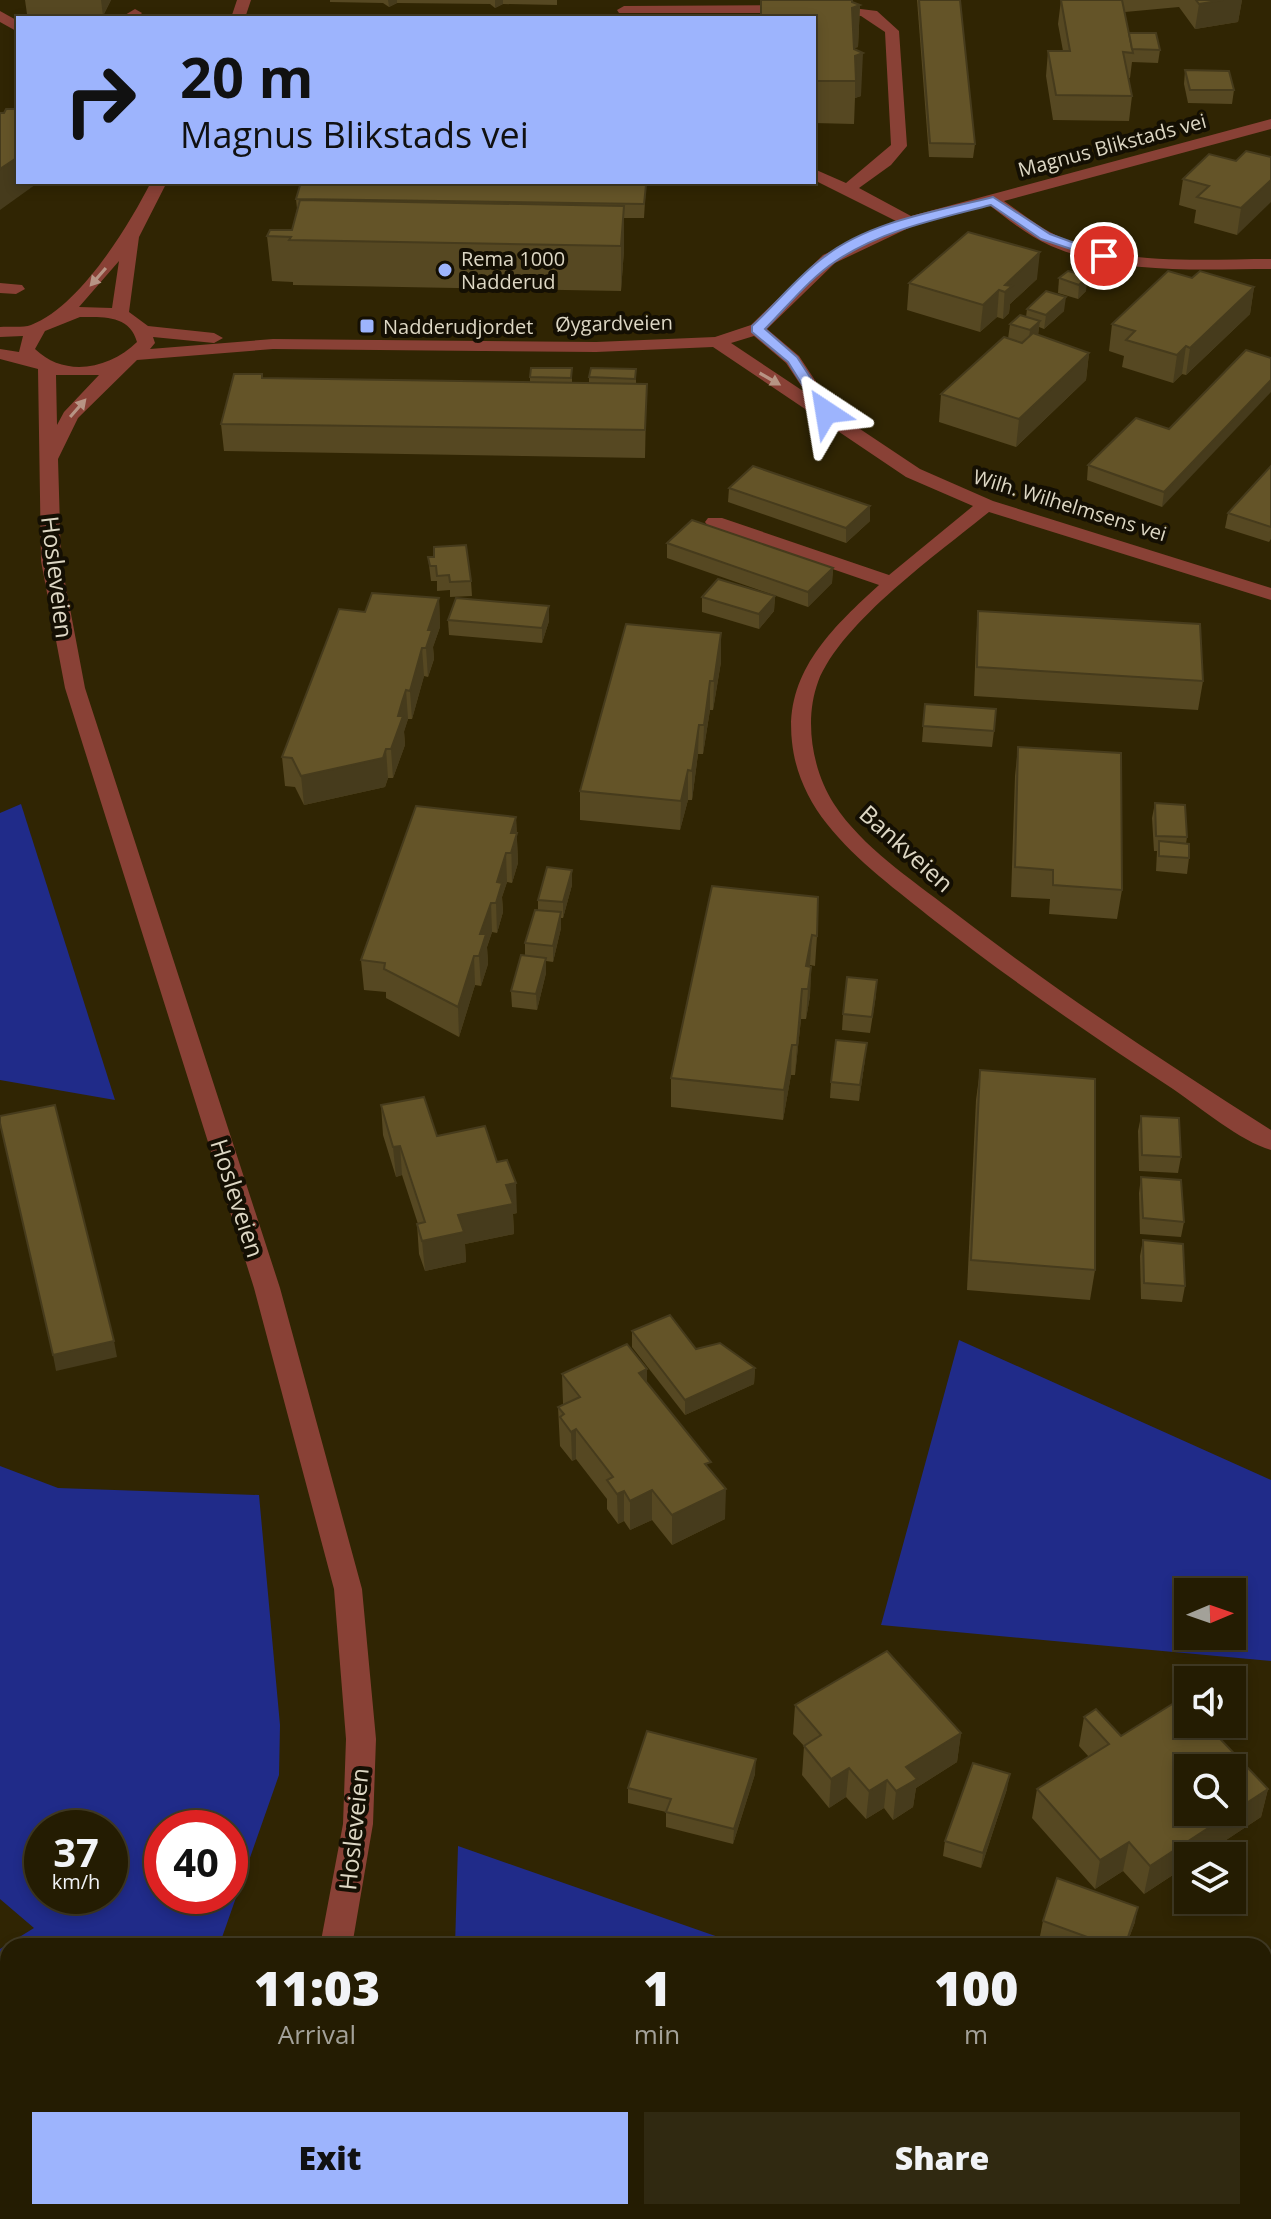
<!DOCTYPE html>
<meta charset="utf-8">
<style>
body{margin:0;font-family:"Open Sans",sans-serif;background:#302911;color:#f1f3f6;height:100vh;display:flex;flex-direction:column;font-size:30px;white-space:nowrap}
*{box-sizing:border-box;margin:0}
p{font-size:26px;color:#a3a199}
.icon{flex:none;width:44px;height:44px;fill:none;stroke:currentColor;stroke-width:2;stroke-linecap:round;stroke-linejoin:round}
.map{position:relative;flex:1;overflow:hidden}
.side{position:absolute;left:0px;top:1938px;width:1272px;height:282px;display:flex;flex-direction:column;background:#241c02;border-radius:24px 24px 0 0;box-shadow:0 4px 12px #0003,0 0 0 2px #413a24}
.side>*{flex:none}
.guide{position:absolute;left:16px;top:16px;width:800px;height:168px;border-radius:0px;box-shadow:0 4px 12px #0003,0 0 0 2px #413a24;background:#9db4fd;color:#111;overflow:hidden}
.needle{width:52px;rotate:88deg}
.fabs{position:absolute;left:1174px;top:1578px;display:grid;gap:16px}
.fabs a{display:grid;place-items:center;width:72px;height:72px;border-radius:0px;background:#241c02;box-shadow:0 4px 12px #0003,0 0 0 2px #413a24;font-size:40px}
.speed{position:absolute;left:24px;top:1810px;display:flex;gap:16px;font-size:40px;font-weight:700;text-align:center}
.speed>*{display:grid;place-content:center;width:104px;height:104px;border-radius:50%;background:#241c02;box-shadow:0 4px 12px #0003,0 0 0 2px #413a24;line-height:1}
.speed small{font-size:20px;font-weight:400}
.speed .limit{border:12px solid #d22;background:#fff;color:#111}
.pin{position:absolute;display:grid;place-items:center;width:68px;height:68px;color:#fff;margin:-34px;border:4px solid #fff;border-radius:50%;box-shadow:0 2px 8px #0007}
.me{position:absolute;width:88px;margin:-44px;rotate:327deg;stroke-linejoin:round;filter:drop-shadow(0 0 6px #0008)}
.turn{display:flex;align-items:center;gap:28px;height:168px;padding:0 32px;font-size:36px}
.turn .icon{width:104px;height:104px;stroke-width:2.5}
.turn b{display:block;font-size:56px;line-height:68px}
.eta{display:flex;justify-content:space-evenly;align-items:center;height:136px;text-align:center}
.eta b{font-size:48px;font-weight:800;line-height:56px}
.primary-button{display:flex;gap:16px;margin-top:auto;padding:16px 32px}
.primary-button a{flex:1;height:92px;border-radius:0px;background:#9db4fd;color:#111;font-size:32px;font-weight:800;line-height:92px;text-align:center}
.primary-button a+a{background:#302911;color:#f1f3f6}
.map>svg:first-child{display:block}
.green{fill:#202b89;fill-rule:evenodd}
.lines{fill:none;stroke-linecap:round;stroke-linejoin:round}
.minor{fill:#894136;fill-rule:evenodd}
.wall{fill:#564822}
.shaded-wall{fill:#463b1c}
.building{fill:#645428;stroke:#463b1c;stroke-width:2;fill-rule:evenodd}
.oneway{fill:#b79484}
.route{fill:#9db4fd;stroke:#6675a4;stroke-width:2}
.poi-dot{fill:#9db4fd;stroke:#140f03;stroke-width:3}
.labels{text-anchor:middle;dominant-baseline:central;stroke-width:8;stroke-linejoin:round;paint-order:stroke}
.far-street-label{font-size:20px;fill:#ddd7c4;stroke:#140f03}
.far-poi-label{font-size:20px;fill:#ddd7c4;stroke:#140f03;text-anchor:start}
.street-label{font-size:24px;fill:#ddd7c4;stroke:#140f03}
</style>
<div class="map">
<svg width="1271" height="2219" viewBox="0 0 1271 2219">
<rect width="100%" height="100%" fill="#302503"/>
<g class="green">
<path d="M21 804 115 1100 0 1080V813Z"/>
<path d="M959 1340 1271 1480V1661L881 1625ZM1232 1592V1636H1188V1592Z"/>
<path d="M0 1466 58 1488 259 1495 280 1725 279 1775 219 1946H8V2212H88L83 2219H0V1949L34 1928 0 1899ZM42 1828H110V1896H42ZM162 1828H230V1896H162Z"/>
<path d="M458 1846 744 1946H455Z"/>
<path d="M354 2212H618L593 2219H350Z"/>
</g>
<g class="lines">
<g class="minor">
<path d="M237 0H251L245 18H231Z"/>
<path d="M828 5 877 11 899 31 907 146 891 165 859 188 911 216 1271 119V129L1004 201C1023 214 1041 229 1062 238 1125 266 1203 259 1271 259V269C1199 269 1119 275 1051 246 1028 236 1009 220 989 205L915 225 835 263 767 329 799 356 832 406 830 409 920 469 993 501 1271 588V600L989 512C940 552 841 622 818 682 804 720 812 770 834 804 862 847 911 879 951 910 1053 989 1161 1060 1271 1130V1150C1240 1141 1201 1108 1173 1089 1092 1036 1012 981 935 921 898 891 857 862 827 824 808 800 795 772 792 742 784 673 832 628 879 585L708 526 705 522 708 518H722L889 575 973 506 906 477 713 347 596 352 273 349 137 360 78 418 58 459 61 561 85 688 280 1288 362 1589 376 1739 373 1824 352 1946H320L343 1824 346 1739 334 1589 254 1288 65 688 41 561 38 369 0 359V349L19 352 23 336 0 337V327C9 326 23 328 31 325 80 306 128 227 151 182H167L139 237 129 312 148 326 214 333 223 338 214 343 153 337 155 343 150 349 273 339 596 342 715 337 751 325 823 255 896 221 814 180V169L846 183 891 145 885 32 861 16 823 12V6ZM119 261 112 308 79 307ZM80 317C103 317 130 315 137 342 109 369 65 378 35 349L45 331ZM754 336 786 363 806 393 731 343ZM56 375H99L64 412 57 425Z"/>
<path d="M624 6 791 5 798 9 791 13H619L617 10Z"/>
<path d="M135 9 142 13 137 18H120Z"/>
<path d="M0 11 18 21V32L0 22Z"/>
<path d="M0 283 22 285 25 289 16 294 0 293Z"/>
<rect x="1264" y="2022" width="7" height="30"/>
<path d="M219 2212H253L250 2219H216Z"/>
<path d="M1215 2212H1249L1248 2219H1214Z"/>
</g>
</g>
<g class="wall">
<path d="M25 0H111L103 16 27 14Z"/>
<path d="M330 0H557V5L503 4 495 8 490 4 397 3 389 7 383 3 330 2Z"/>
<path d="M760 0H852V2L860 5 858 47 854 48 861 96 855 98 854 124 814 123V18H760Z"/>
<path d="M917 0H960L975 144 973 158 929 157Z"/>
<path d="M1061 0H1242L1238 22 1195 29 1179 7 1125 12 1129 33 1160 50 1158 63 1132 62 1130 78H1129L1132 96 1129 121 1053 120 1046 76 1048 51H1063L1058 24Z"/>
<path d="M1185 70 1234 90 1232 104 1188 103 1184 84Z"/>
<path d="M1271 157 1237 235 1194 223 1196 210 1179 205 1183 179 1236 161Z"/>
<path d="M646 185 644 218H624V250L621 291 293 285V282L272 281 267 236 292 230 297 209 296 199Z"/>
<path d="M1068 271 1086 291 1078 299 1058 293 1059 278Z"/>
<path d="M1037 279 1010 304 1009 313 1003 319 997 317 980 332 907 310 909 283Z"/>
<path d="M1254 287 1250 314 1186 375 1182 374 1173 383 1122 367 1124 356 1109 351 1112 324Z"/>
<path d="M1027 309 1064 311 1044 329 1039 327 1038 335 1089 353 1086 380 1016 447 939 422 941 394 1008 339 1010 324 1026 317Z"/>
<path d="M1271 358 1162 507 1087 480 1088 465 1169 429Z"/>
<path d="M572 368V383H589V377L636 369V384L646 412 645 458 224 451 221 424 262 374V378L530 382V377Z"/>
<path d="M1271 466V539L1269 542 1225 528 1228 513Z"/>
<path d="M729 488 870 506V521L846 543 728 502Z"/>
<path d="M667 543 833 568 832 583 808 607 667 558Z"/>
<path d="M428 557 471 581 472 596 450 597V590L437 591V581H431Z"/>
<path d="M775 596 774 611 759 629 702 612V597Z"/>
<path d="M439 598 440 627 433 647 434 659 428 677 424 676 412 719H408L404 731 405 745 393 778H388L385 787 304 805 295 787 285 786 282 757 365 612Z"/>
<path d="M978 611 1203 681 1198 710 974 696 976 639Z"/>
<path d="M448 620 549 621 542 643 449 635Z"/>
<path d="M721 633V662L713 710H710L703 754H698L692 800H688L680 830 580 820V791Z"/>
<path d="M925 704 994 731 992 747 922 742Z"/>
<path d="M1018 747 1122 890 1117 919 1049 914 1050 899 1011 897 1015 776Z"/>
<path d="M1155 803 1187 837 1186 844 1189 858 1187 874 1156 871 1157 851H1154L1152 818Z"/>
<path d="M516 817 518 863 512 883 507 882 502 897 503 912 497 933 492 932 487 947 488 964 481 986 475 985 459 1037 386 998V992L364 990 361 960Z"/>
<path d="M572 870V885L563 918H561V928L553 962 546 961V973L537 1010 512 1007 511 991 525 956V943L538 910V900Z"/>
<path d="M712 886 817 936 815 966 810 965V966L811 967 810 996 806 1019H801L795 1075H791L783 1120 671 1107V1078Z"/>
<path d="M876 995 870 1033 842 1030 843 1014Z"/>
<path d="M865 1059 859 1101 830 1098 831 1082Z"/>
<path d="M980 1070 1095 1270 1090 1300 967 1290 976 1100Z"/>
<path d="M381 1105 437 1136 497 1162 517 1213 513 1214 514 1234 465 1244 466 1262 425 1271 419 1254 417 1224H418L402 1175 396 1177 383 1135Z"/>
<path d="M1141 1116 1181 1157 1178 1173 1139 1171 1138 1131Z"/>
<path d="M1141 1177 1184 1222 1181 1237 1140 1234 1139 1193Z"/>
<path d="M1143 1240 1185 1286 1182 1302 1141 1299 1140 1256Z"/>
<path d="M632 1331 696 1349 755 1368 754 1384 685 1415 632 1347Z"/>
<path d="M562 1374 647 1383 711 1471 725 1519 672 1545 652 1520 630 1530 624 1521 618 1524 607 1509V1499L576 1459 572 1461 560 1446 558 1407 563 1404Z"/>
<path d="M795 1705 961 1733 957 1762 916 1788 913 1807 893 1820 884 1808 866 1819 846 1797 829 1808 802 1775 804 1746 793 1734Z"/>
<path d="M1084 1717 1121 1736 1268 1789 1261 1817 1144 1894 1123 1871 1095 1889 1032 1818 1037 1789 1089 1757 1079 1746Z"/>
<path d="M755 1774 733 1844 666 1827V1812L628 1803V1788Z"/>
<path d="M1007 1789 981 1868 943 1856 945 1841Z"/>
<path d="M1043 1921 1135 1922 1126 1946H1068L1040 1936Z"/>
</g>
<g class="shaded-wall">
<path d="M101 0H111L103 16Z"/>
<path d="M388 0H397V3L389 7Z"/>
<path d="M495 0H503V4L495 8Z"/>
<path d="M1223 0H1242L1238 22 1195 29 1199 4Z"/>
<path d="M860 5 858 47 850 50 852 8Z"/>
<path d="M863 53 861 96 855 98V56Z"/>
<path d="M18 157V182H39L0 210V169Z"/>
<path d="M1271 180V202L1237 235 1241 208Z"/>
<path d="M624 206V250L621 291V246Z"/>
<path d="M1040 252 1037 279 1010 304 1009 313 1003 319 1005 285Z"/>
<path d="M1088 276 1086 291 1078 299 1079 285Z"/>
<path d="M1254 287 1250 314 1186 375 1190 348Z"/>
<path d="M999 290 997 317 980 332 983 305Z"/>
<path d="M1066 297 1064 311 1044 329 1046 315Z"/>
<path d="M1040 321 1038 335 1028 345 1030 330Z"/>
<path d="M1186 346 1182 374 1173 383 1177 355Z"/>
<path d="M1089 353 1086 380 1016 447 1019 419Z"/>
<path d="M1271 380V392L1162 507 1164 492Z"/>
<path d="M870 506V521L846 543V528Z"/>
<path d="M833 568 832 583 808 607V592Z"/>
<path d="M775 596 774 611 759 629V614Z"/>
<path d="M439 598 440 627 433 647 434 659 428 677 426 648 428 630Z"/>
<path d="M549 606V621L542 643V628Z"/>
<path d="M721 633V662L713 710 714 681Z"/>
<path d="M422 648 424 676 412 719 410 691Z"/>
<path d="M710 681V710L703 754 704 725Z"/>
<path d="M406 690 408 719 404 732 405 745 393 778 391 749 398 716Z"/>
<path d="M699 725 698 754 692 800V771Z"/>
<path d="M386 749 388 778 385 787 304 805 301 776Z"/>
<path d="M688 770V800L680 830 681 801Z"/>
<path d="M516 817 518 863 512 883 511 833Z"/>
<path d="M506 853 507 882 502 897 503 912 497 933 496 903 497 882Z"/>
<path d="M572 870V885L563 918V902Z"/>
<path d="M491 903 492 932 487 947 488 964 481 986 479 956 480 934Z"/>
<path d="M561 912V928L553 962V946Z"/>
<path d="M812 935 810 965 805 989 806 966Z"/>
<path d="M474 956 475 985 459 1037 458 1007Z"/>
<path d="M546 958V973L537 1010 536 994Z"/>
<path d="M811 967 810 996 806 1019 808 989Z"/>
<path d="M802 989 801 1019 795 1075 797 1045Z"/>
<path d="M867 1043 865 1059 859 1101 860 1085Z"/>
<path d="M792 1045 791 1075 783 1120 784 1090Z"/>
<path d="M400 1146 402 1175 396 1177 393 1147Z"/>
<path d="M516 1183 517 1213 513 1214 514 1234 465 1244 466 1262 425 1271 422 1241 458 1215 506 1185Z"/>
<path d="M114 1341 117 1357 56 1371 53 1355Z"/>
<path d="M755 1368 754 1384 685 1415V1400Z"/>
<path d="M647 1369V1399L639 1373Z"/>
<path d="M576 1429V1459L572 1461 571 1432Z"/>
<path d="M726 1489 725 1519 672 1545V1515Z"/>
<path d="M652 1490V1520L630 1530V1501Z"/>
<path d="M624 1491V1521L618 1524 617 1494Z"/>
<path d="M961 1733 957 1762 916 1788 913 1807 893 1820 896 1791 906 1767Z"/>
<path d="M756 1759 755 1774 733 1844 734 1829Z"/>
<path d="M849 1768 846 1797 829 1808 831 1779Z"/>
<path d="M1010 1774 1007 1789 981 1868 983 1853Z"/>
<path d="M887 1780 884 1808 866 1819 869 1791Z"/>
<path d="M1268 1789 1261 1817 1202 1856H1188V1865L1144 1894 1150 1866Z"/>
<path d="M1129 1842 1123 1871 1095 1889 1100 1860Z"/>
<path d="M1138 1907 1135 1922 1126 1946H1125Z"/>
</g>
<g class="building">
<path d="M761 0H852V2L860 5 852 8 854 49 863 53 855 56 856 81H814V18H761Z"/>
<path d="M919 0H960L975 144 930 143Z"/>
<path d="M1061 0H1122L1133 53 1123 52 1132 96 1056 95 1048 51H1070Z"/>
<path d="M1196 0H1223L1199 4Z"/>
<path d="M1129 33H1156L1160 50 1132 49Z"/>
<path d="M1185 70 1229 71 1234 90H1190Z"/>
<path d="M6 109H18V157L0 169V113H4Z"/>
<path d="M1246 151 1271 157V180L1241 208 1197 197 1209 186 1183 179 1209 154 1236 161Z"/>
<path d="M301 182H488L646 185 644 204 296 199Z"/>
<path d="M300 200 624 206 621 246 289 240 291 237 267 236 270 230H292Z"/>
<path d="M968 232 1040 252 1005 285 1012 286 1005 292 999 290 983 305 909 283Z"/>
<path d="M1068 271 1088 276 1079 285 1059 278Z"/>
<path d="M1168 271 1192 278 1200 271 1254 287 1190 348 1186 346 1177 355 1126 340 1135 331 1112 324Z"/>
<path d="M1046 291 1066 297 1046 315 1027 309Z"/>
<path d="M1020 315 1040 321 1030 330 1010 324Z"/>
<path d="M1033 333 1089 353 1019 419 941 394 1004 337 1022 343Z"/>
<path d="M1246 350 1271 358V380L1164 492 1088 465 1136 418 1169 429Z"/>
<path d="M531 368H572L571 378 530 377Z"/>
<path d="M591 368 636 369 635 379 589 377Z"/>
<path d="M234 374H262V378L647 384 645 430 221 424Z"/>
<path d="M753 466 870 506 846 528 729 488Z"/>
<path d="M1271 466V527L1228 513Z"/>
<path d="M692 520 833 568 808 592 667 543Z"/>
<path d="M466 545 471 581 450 582 449 575 437 576 436 566H430L428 557H434V547Z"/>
<path d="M718 579 775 596 759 614 702 597Z"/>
<path d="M372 593 439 598 428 630H432L426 648H422L410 691 406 690 402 702 398 716H403L391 749H386L383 758 301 776 292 758 282 757 339 609 365 612Z"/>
<path d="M456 598 549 606 542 628 448 620Z"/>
<path d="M978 611 1200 624 1203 681 977 667Z"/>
<path d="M626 624 721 633 714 681H710L704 725H699L692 771 688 770 681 801 580 791Z"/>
<path d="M925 704 996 709 994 731 923 726Z"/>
<path d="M1018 747 1121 753 1122 890 1053 885V870L1015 867Z"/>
<path d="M1155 803 1185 805 1187 837 1156 836Z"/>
<path d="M416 806 516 817 511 833H517L511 853H506L497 882 502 883 496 903H491L480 934H486L479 956H474L458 1007 384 969 385 963 361 960Z"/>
<path d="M1159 841 1189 844V858L1159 856Z"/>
<path d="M547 867 572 870 563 902 538 900Z"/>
<path d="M712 886 818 897 817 936 812 935 806 966 811 967 808 989H802L797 1045H792L784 1090 671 1078Z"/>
<path d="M535 910 561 912 553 946 525 943Z"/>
<path d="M521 955 546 958 536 994 511 991Z"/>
<path d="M847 977 877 980 872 1017 843 1014Z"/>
<path d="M836 1040 867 1043 860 1085 831 1082Z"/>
<path d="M980 1070 1095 1079V1270L971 1260Z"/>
<path d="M424 1097 437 1136 485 1126 497 1162 507 1160 516 1183 506 1185 513 1204 458 1215 464 1232 422 1241 417 1224 425 1222 400 1146 393 1147 381 1105Z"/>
<path d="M55 1105 114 1341 53 1355 0 1123V1116Z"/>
<path d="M1141 1116 1179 1118 1181 1157 1142 1155Z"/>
<path d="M1141 1177 1181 1180 1184 1222 1143 1218Z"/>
<path d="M1143 1240 1183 1244 1185 1286 1144 1283Z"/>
<path d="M670 1315 696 1349 720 1343 755 1368 685 1400 632 1331Z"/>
<path d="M627 1344 647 1369 639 1373 711 1462 705 1464 726 1489 672 1515 652 1490 630 1501 624 1491 617 1494 607 1480 613 1477 576 1429 571 1432 560 1417 564 1414 558 1407 580 1397 562 1374Z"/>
<path d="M887 1651 961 1733 906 1767 917 1779 896 1791 887 1780 869 1791 849 1768 831 1779 804 1746 821 1735 795 1705Z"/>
<path d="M1182 1698 1188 1705V1724H1206L1268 1789 1150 1866 1129 1842 1100 1860 1037 1789 1109 1744 1084 1717 1096 1709 1121 1736ZM1188 1768H1232V1812H1188Z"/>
<path d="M647 1731 756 1759 734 1829 666 1812 671 1799 628 1788Z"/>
<path d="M973 1763 1010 1774 983 1853 945 1841Z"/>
<path d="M1057 1878 1138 1907 1125 1946H1112L1043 1921Z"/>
<path d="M894 2212H952L950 2219H892Z"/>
</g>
<defs><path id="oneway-solid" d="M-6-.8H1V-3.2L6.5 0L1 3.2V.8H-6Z" transform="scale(2)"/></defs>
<g class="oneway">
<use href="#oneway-solid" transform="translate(98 277) rotate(131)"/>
<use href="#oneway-solid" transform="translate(770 379) rotate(30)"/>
<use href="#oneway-solid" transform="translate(78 408) rotate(-49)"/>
</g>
<path class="route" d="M993 197 1050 234 1110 256 1104 260 1041 239 991 205C938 219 882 230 836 261 810 278 787 307 765 329L797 357 833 412 821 415 788 362 752 332V326C776 304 798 276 824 257 870 221 938 211 993 197Z"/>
<g class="poi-dot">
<circle cx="445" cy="270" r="8"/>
<rect x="359" y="318" width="16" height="16" rx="4"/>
</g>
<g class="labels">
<g class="far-street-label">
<text transform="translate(1112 145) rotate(-15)">Magnus Blikstads vei</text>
<text transform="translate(614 323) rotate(-1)">Øygardveien</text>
<text transform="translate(1070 505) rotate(17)">Wilh. Wilhelmsens vei</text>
</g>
<g class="far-poi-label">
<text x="461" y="258">Rema 1000<tspan x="461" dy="23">Nadderud</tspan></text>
<text x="383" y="326">Nadderudjordet</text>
</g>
<g class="street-label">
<text transform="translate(58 577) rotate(83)">Hosleveien</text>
<text transform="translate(907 848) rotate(42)">Bankveien</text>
<text transform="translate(238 1198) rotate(72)">Hosleveien</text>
<text transform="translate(353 1829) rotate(-84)">Hosleveien</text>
</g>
</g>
</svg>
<div class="fabs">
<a><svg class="needle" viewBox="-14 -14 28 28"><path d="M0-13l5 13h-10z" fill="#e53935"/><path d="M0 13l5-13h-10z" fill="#a3a199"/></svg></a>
<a><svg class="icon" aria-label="sound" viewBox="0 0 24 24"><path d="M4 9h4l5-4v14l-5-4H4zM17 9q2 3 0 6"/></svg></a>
<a><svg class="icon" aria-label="search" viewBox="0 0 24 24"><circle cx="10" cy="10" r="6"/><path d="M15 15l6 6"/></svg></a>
<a><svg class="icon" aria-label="layers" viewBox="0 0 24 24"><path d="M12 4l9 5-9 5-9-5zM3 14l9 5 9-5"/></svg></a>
</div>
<div class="speed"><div>37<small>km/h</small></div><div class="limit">40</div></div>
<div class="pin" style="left:1104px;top:256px;background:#d93025"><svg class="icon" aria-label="arrive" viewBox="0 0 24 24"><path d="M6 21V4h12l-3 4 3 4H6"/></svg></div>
<svg class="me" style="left:826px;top:412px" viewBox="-20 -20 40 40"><path d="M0-17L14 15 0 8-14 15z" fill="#9db4fd" stroke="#fff" stroke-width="4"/></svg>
<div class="guide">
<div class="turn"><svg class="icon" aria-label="right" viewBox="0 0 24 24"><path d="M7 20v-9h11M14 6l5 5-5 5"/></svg><div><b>20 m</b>Magnus Blikstads vei</div></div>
</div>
<section class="side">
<div class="eta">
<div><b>11:03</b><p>Arrival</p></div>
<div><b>1</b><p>min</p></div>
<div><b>100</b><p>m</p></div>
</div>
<div class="primary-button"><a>Exit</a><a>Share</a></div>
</section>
</div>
